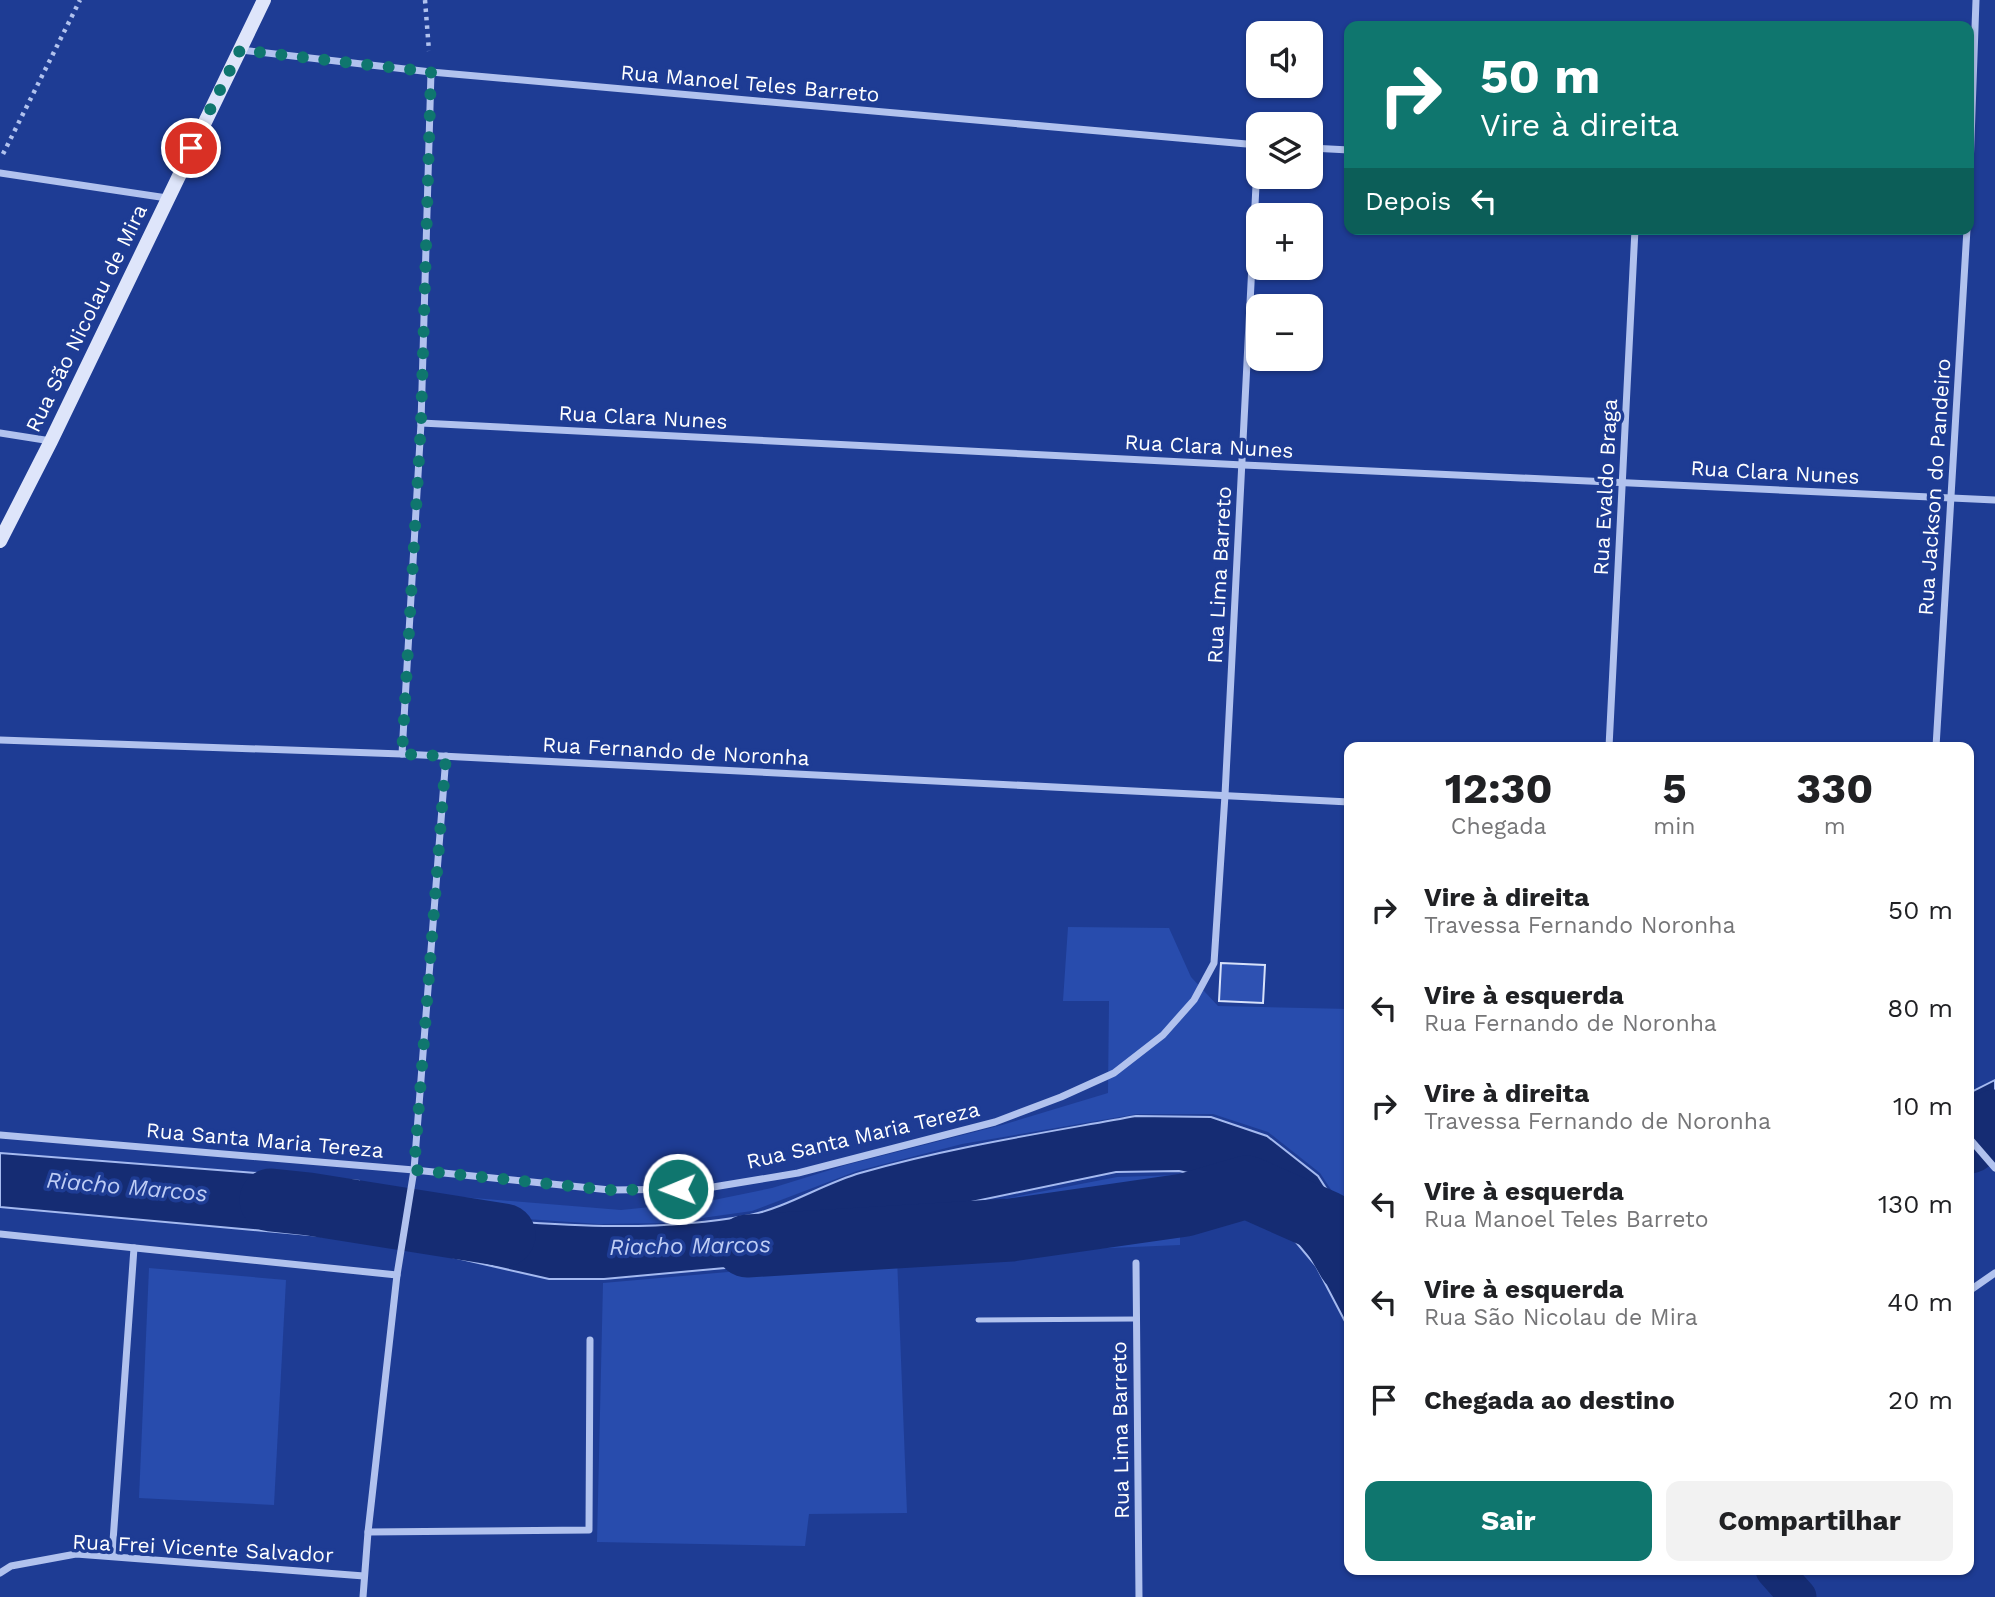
<!DOCTYPE html>
<html lang="pt">
<meta charset="utf-8">
<style>
body{margin:0;font-family:"Work Sans",sans-serif;background:#f2f2f2;color:#202124;height:100vh;display:flex;flex-direction:column;font-size:26px;white-space:nowrap}
*{box-sizing:border-box;margin:0}
p{font-size:23px;color:#757577}
.icon{flex:none;width:38px;height:38px;fill:none;stroke:currentColor;stroke-width:2;stroke-linecap:round;stroke-linejoin:round}
.map{position:relative;flex:1;overflow:hidden}
.panel{position:absolute;left:1344px;top:742px;width:630px;height:833px;display:flex;flex-direction:column;background:#fff;border-radius:14px;box-shadow:0 2px 5px #0004}
.panel>*{flex:none}
.hud{position:absolute;left:1344px;top:21px;width:630px;height:214px;border-radius:14px;box-shadow:0 2px 5px #0004;background:#0f766e;color:#fff;overflow:hidden}
.controls{position:absolute;left:1246px;top:21px;display:grid;gap:14px}
.controls a{display:grid;place-items:center;width:77px;height:77px;border-radius:14px;background:#fff;box-shadow:0 2px 5px #0004;font-size:35px}
.pin{position:absolute;display:grid;place-items:center;width:60px;height:60px;color:#fff;margin:-30px;border:4px solid #fff;border-radius:50%;box-shadow:0 2px 7px #0007}
.me{position:absolute;width:77px;margin:-38px;rotate:269deg;stroke-linejoin:round;filter:drop-shadow(0 0 5px #0008)}
.turn{display:flex;align-items:center;gap:24px;height:147px;padding:0 21px;font-size:32px}
.turn .icon{width:91px;height:91px;stroke-width:2.5}
.turn b{display:block;font-size:49px;line-height:60px}
.then{display:flex;align-items:center;height:66px;padding:0 21px;background:#0003;gap:14px;font-size:26px}
.eta{display:flex;justify-content:space-evenly;align-items:center;height:119px;text-align:center}
.eta b{font-size:42px;font-weight:700;line-height:49px}
.primary-button{display:flex;gap:14px;margin-top:auto;padding:14px 21px}
.primary-button a{flex:1;height:80px;border-radius:14px;background:#0f766e;color:#fff;font-size:28px;font-weight:700;line-height:80px;text-align:center}
.primary-button a+a{background:#f2f2f2;color:#202124}
ul{padding:0;list-style:none}
li{display:flex;align-items:center;gap:21px;height:98px;padding:0 21px}
li div{flex:1}
li b{display:block;font-size:26px}
li em{font-style:normal}
.map>svg:first-child{display:block}
.green{fill:#284cad}
.water{fill:#152c73;stroke:#a5baf0;stroke-width:2}
.lines{fill:none;stroke-linecap:round;stroke-linejoin:round}
.canal{stroke:#152c73;stroke-width:37}
.river{stroke:#152c73;stroke-width:63}
.building{fill:#2e51b2;stroke:#d7e1fa;stroke-width:2}
.path{stroke:#b1c2ee;stroke-width:4.5;stroke-dasharray:3.5 5;stroke-linecap:butt}
.lane{stroke:#b1c2ee;stroke-width:5}
.street{stroke:#b1c2ee;stroke-width:7}
.secondary{stroke:#dee5fa;stroke-width:14}
.route{stroke:#0f766e;stroke-width:12;stroke-dasharray:0 21.6}
.labels{text-anchor:middle;dominant-baseline:central;stroke-width:7;stroke-linejoin:round;paint-order:stroke}
.street-label{font-size:21px;fill:#fff;stroke:#1e3c94}
.water-label{font-size:23px;font-style:italic;fill:#becdf5;stroke:#1e3c94}
</style>
<div class="map">
<svg width="1995" height="1597" viewBox="0 0 1995 1597">
<rect width="100%" height="100%" fill="#1e3c94"/>
<g class="green">
<path d="M1068 927 1169 928 1191 977 1218 1006 1349 1009V1217L1320 1173 1268 1132 1213 1114H1137L962 1144 857 1171 752 1211 666 1223 599 1224 421 1212 425 1194 621 1210 709 1201 772 1188 846 1165 1002 1125 1108 1093 1109 1001H1063Z"/>
<path d="M1180 1175V1245L897 1257 907 1513 809 1514 805 1546 597 1542 603 1283 728 1272 792 1260 895 1220 1117 1177Z"/>
<path d="M149 1268 286 1280 274 1505 139 1498Z"/>
</g>
<g class="water">
<path d="M1995 1080V1136L1987 1140 1969 1124V1093Z"/>
<path d="M1136 1116 1211 1117 1267 1136 1318 1176 1349 1224V1329L1316 1266 1264 1204 1229 1182 1179 1171 1116 1172 894 1218 793 1257 725 1268 604 1279H549L417 1249 421 1215C532 1222 640 1236 750 1215 785 1208 825 1183 860 1173 950 1147 1043 1133 1136 1116Z"/>
<path d="M0 1153 359 1181 353 1239 0 1207Z"/>
</g>
<g class="lines">
<path class="canal" d="M1774 1570 1798 1597"/>
<g class="river">
<path d="M1969 1142 1995 1121"/>
<path d="M271 1200 309 1204 504 1235"/>
<path d="M747 1246 1011 1230 1185 1205 1247 1187 1326 1222 1349 1262"/>
</g>
</g>
<path class="building" d="M1221 963 1265 965 1263 1003 1219 1001Z"/>
<g class="lines">
<g class="path">
<path d="M425 0 429 51"/>
<path d="M3 154 80 0"/>
</g>
<path class="lane" d="M978 1320 1136 1319"/>
<g class="street">
<path d="M241 50 431 72 1258 145"/>
<path d="M1311 148 1349 150"/>
<path d="M0 173 167 198"/>
<path d="M1969 196 1976 0"/>
<path d="M421 423 1243 465 1995 500"/>
<path d="M0 433 51 441"/>
<path d="M0 740 402 754 1349 802"/>
<path d="M1609 747 1635 229"/>
<path d="M1936 747 1967 229"/>
<path d="M402 754 421 423 431 72"/>
<path d="M0 1135 414 1170 610 1190 701 1189 798 1173 995 1122 1061 1097 1114 1073 1163 1035 1194 1000 1214 963 1225 795 1258 146"/>
<path d="M1969 1138 1995 1168"/>
<path d="M0 1234 397 1275"/>
<path d="M1136 1263 1139 1597"/>
<path d="M1969 1291 1995 1273"/>
<path d="M368 1532 589 1530 590 1340"/>
<path d="M112 1555 134 1248"/>
<path d="M0 1573 11 1566 76 1554 364 1576"/>
<path d="M363 1597 368 1532 397 1275 414 1170 446 756"/>
</g>
<path class="secondary" d="M0 541 51 441 264 0"/>
</g>
<g class="lines">
<path class="route" d="M191 148 240 50 431 72 421 423 402 754 446 756 414 1170 610 1190 678 1189"/>
</g>
<g class="labels">
<g class="street-label">
<text transform="translate(750 83) rotate(5)">Rua Manoel Teles Barreto</text>
<text transform="translate(86 318) rotate(-64)">Rua São Nicolau de Mira</text>
<text transform="translate(643 417) rotate(3)">Rua Clara Nunes</text>
<text transform="translate(1209 446) rotate(3)">Rua Clara Nunes</text>
<text transform="translate(1775 472) rotate(3)">Rua Clara Nunes</text>
<text transform="translate(1605 487) rotate(-87)">Rua Evaldo Braga</text>
<text transform="translate(1934 487) rotate(-86)">Rua Jackson do Pandeiro</text>
<text transform="translate(1219 575) rotate(-87)">Rua Lima Barreto</text>
<text transform="translate(676 751) rotate(3)">Rua Fernando de Noronha</text>
<text transform="translate(863 1135) rotate(-13)">Rua Santa Maria Tereza</text>
<text transform="translate(265 1140) rotate(5)">Rua Santa Maria Tereza</text>
<text transform="translate(1120 1430) rotate(-91)">Rua Lima Barreto</text>
<text transform="translate(203 1548) rotate(3)">Rua Frei Vicente Salvador</text>
</g>
<g class="water-label">
<text transform="translate(127 1187) rotate(5)">Riacho Marcos</text>
<text transform="translate(690 1246) rotate(-1)">Riacho Marcos</text>
</g>
</g>
</svg>
<div class="controls">
<a><svg class="icon" aria-label="sound" viewBox="0 0 24 24"><path d="M4 9h4l5-4v14l-5-4H4zM17 9q2 3 0 6"/></svg></a>
<a><svg class="icon" aria-label="layers" viewBox="0 0 24 24"><path d="M12 4l9 5-9 5-9-5zM3 14l9 5 9-5"/></svg></a>
<a>+</a>
<a>−</a>
</div>
<div class="pin" style="left:191px;top:148px;background:#d93025"><svg class="icon" aria-label="arrive" viewBox="0 0 24 24"><path d="M6 21V4h12l-3 4 3 4H6"/></svg></div>
<svg class="me" style="left:678px;top:1189px" viewBox="-20 -20 40 40"><circle r="17" fill="#0f766e" stroke="#fff" stroke-width="3"/><path d="M0-11L8 9 0 5-8 9z" fill="#fff"/></svg>
<div class="hud">
<div class="turn"><svg class="icon" aria-label="right" viewBox="0 0 24 24"><path d="M7 20v-9h11M14 6l5 5-5 5"/></svg><div><b>50 m</b>Vire à direita</div></div>
<div class="then">Depois<svg class="icon" aria-label="left" viewBox="0 0 24 24"><path d="M17 20v-9H6M10 6l-5 5 5 5"/></svg></div>
</div>
<section class="panel">
<div class="eta">
<div><b>12:30</b><p>Chegada</p></div>
<div><b>5</b><p>min</p></div>
<div><b>330</b><p>m</p></div>
</div>
<ul>
<li><svg class="icon" aria-label="right" viewBox="0 0 24 24"><path d="M7 20v-9h11M14 6l5 5-5 5"/></svg><div><b>Vire à direita</b><p>Travessa Fernando Noronha</p></div><em>50 m</em></li>
<li><svg class="icon" aria-label="left" viewBox="0 0 24 24"><path d="M17 20v-9H6M10 6l-5 5 5 5"/></svg><div><b>Vire à esquerda</b><p>Rua Fernando de Noronha</p></div><em>80 m</em></li>
<li><svg class="icon" aria-label="right" viewBox="0 0 24 24"><path d="M7 20v-9h11M14 6l5 5-5 5"/></svg><div><b>Vire à direita</b><p>Travessa Fernando de Noronha</p></div><em>10 m</em></li>
<li><svg class="icon" aria-label="left" viewBox="0 0 24 24"><path d="M17 20v-9H6M10 6l-5 5 5 5"/></svg><div><b>Vire à esquerda</b><p>Rua Manoel Teles Barreto</p></div><em>130 m</em></li>
<li><svg class="icon" aria-label="left" viewBox="0 0 24 24"><path d="M17 20v-9H6M10 6l-5 5 5 5"/></svg><div><b>Vire à esquerda</b><p>Rua São Nicolau de Mira</p></div><em>40 m</em></li>
<li><svg class="icon" aria-label="arrive" viewBox="0 0 24 24"><path d="M6 21V4h12l-3 4 3 4H6"/></svg><div><b>Chegada ao destino</b></div><em>20 m</em></li>
</ul>
<div class="primary-button"><a>Sair</a><a>Compartilhar</a></div>
</section>
</div>
